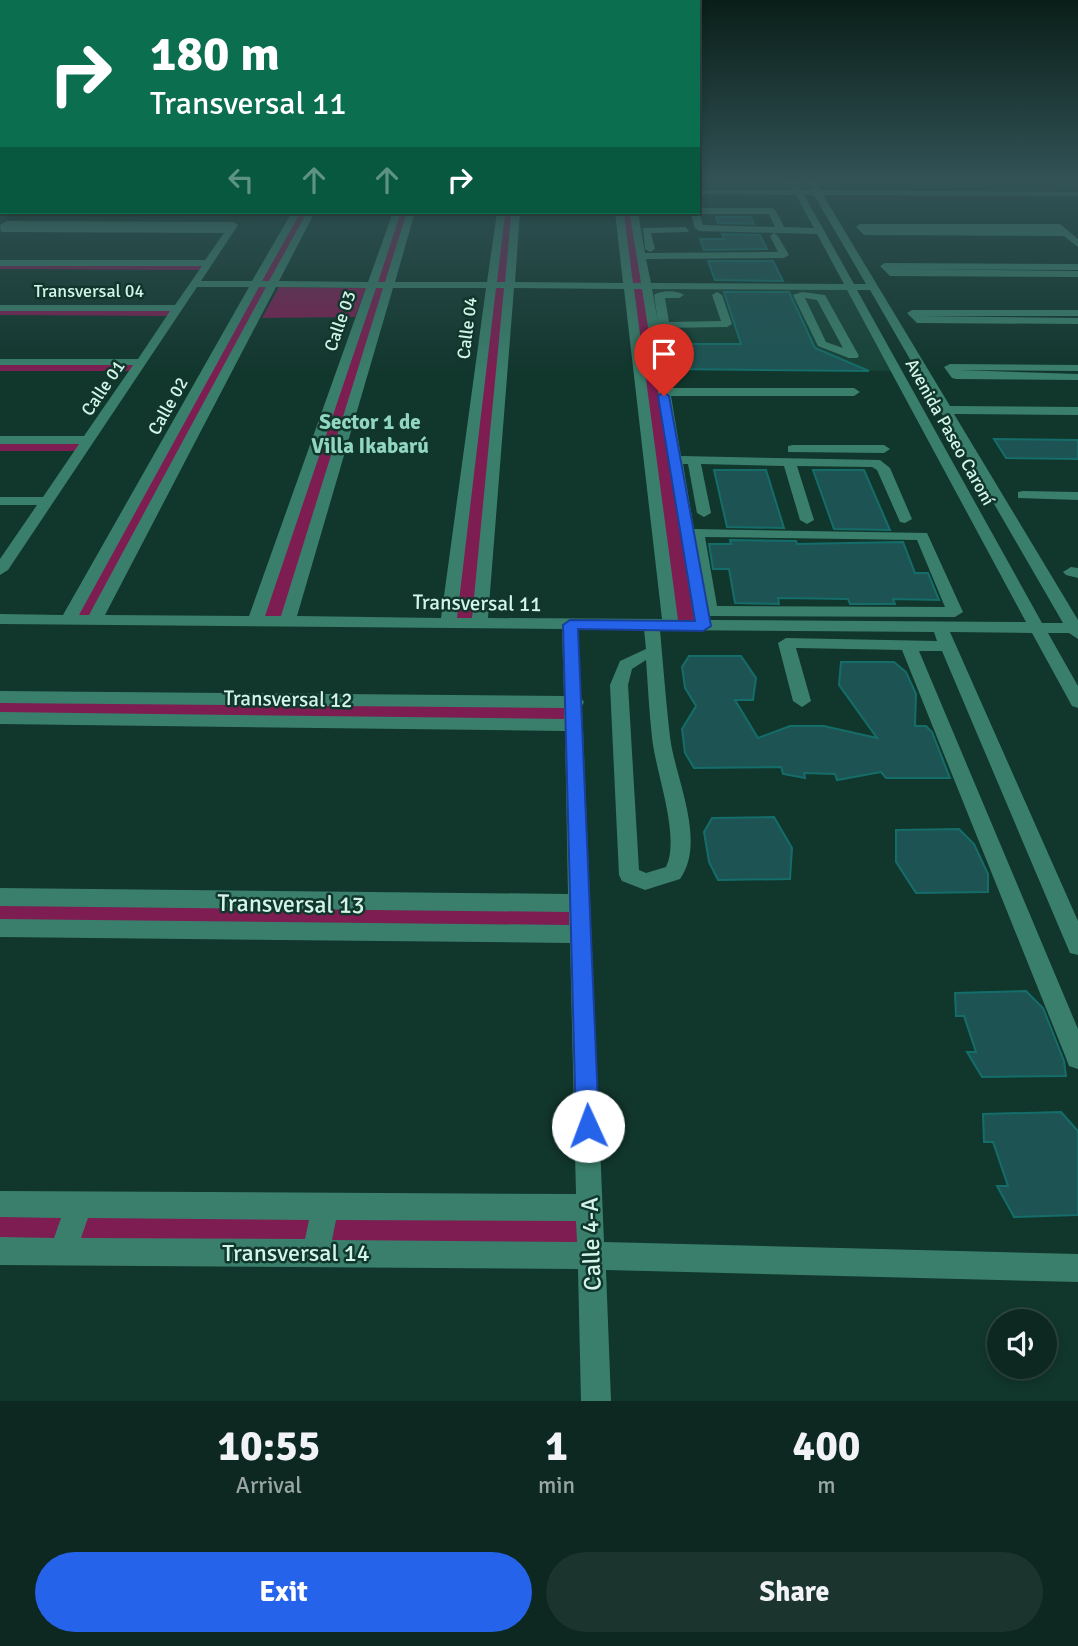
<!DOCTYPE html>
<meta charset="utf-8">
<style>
body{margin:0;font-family:Signika,sans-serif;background:#1b342e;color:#f1f3f6;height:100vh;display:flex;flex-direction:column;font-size:26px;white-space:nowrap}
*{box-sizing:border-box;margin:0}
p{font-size:23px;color:#9aa6a5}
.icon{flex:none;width:38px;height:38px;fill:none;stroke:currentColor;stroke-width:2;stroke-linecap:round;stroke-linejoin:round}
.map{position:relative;height:1401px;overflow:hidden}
.drawer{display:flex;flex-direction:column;background:#0d2821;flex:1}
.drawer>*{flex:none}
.guide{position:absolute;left:0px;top:0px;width:700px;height:214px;box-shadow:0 4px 10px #0003,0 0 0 2px #2d443f;background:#0b6e4f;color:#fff;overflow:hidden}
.tools{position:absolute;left:987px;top:1309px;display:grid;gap:14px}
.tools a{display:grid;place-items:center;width:70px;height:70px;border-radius:50%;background:#0d2821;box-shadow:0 4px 10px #0003,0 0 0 2px #2d443f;font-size:35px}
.pin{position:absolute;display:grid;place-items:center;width:60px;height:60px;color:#fff;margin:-72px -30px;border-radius:50% 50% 50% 0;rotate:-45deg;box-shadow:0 0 7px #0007}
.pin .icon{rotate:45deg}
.me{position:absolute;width:77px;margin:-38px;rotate:358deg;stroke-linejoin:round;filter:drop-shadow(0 0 5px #0008)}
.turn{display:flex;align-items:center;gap:24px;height:147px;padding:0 35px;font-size:32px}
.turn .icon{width:91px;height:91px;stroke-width:2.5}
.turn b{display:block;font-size:49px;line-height:60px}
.lanes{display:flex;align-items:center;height:66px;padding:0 35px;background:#0003;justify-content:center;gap:35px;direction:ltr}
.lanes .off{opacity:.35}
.eta{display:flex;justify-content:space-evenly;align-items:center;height:119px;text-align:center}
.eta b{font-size:42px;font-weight:800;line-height:49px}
.primary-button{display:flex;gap:14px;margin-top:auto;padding:14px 35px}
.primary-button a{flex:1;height:80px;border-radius:42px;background:#2563eb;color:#fff;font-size:28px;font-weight:800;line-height:80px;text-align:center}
.primary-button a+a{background:#1b342e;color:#f1f3f6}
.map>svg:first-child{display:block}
.built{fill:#174337}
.green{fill:#7e1d52}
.building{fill:#1d5453;stroke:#156d6a;stroke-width:2}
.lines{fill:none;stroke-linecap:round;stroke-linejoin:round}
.minor{fill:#3a7f6b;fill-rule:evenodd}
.route{fill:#2563eb;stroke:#184099;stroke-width:2}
.labels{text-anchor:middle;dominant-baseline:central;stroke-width:5;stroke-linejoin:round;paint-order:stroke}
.far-street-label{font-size:18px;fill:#d3f4e8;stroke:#11362c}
.far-quarter-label{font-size:21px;font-weight:bold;fill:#91d7c0;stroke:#11362c}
.street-label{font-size:21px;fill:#d3f4e8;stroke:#11362c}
.near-street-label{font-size:24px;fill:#d3f4e8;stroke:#11362c}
</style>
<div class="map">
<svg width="1078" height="1401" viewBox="0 0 1078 1401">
<rect width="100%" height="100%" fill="#11362c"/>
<path class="built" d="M645 286 850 287 896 371 659 369Z"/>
<g class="green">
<path d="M296 212H311L94 620H68Z"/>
<path d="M397 212H411L286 622H256Z"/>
<path d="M501 212H516L478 624H449Z"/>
<path d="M619 212H634L703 626H671Z"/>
<path d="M0 263H208L204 270 0 269Z"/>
<path d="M279 287 366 288 355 317 262 318Z"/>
<path d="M0 308H178L172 316 0 315Z"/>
<path d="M0 362H141L135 371H0Z"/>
<path d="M0 440H88L80 451H0Z"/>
<path d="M0 698 575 702 576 725 0 718Z"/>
<path d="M0 897 581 903 582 933 0 927Z"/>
<path d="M0 1204 591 1208 592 1254 0 1251Z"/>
</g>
<g class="building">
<path d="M716 217H751L754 224 718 223Z"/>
<path d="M722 234 760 235 767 249 704 250 700 239H724Z"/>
<path d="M708 261H773L783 281 715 280Z"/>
<path d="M724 292H789L815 348 869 371 673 369 668 344H741Z"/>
<path d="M994 439 1078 440V459L1006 458Z"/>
<path d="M714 470H766L784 528 727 527Z"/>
<path d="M813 470H864L890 530 834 529Z"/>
<path d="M730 540 796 541 797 544 903 542 915 573H928L939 600 893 599 895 604H850L848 599 778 598 779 604 735 603 729 569H713L709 544H731Z"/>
<path d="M689 656H741L756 678 753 700H735L758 738 790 726H824L877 738 839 685 841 662H894L906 672 916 694 915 726H926L932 732 950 778H886L881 772 837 780 835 774 804 773 805 778 783 774 781 767 694 768 685 753 682 729 696 706 685 688 682 667Z"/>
<path d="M774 817 792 848 790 879 718 880 709 862 704 832 712 818Z"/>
<path d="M959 829 974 844 988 874V892L916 893 896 862V830Z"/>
<path d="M1026 991 1043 1008 1064 1061 1066 1076 982 1077 967 1052H976L964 1016H956L955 993Z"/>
<path d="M1061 1112 1078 1131V1215L1014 1217 997 1186H1008L993 1142H984L983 1114Z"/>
</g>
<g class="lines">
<g class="minor">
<path d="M787 179H795L801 190H812L805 179H813L820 190 1078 192V196L823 195 950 406 1078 407V415L954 414 1078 620V639L1069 633H1048L1078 686V708L1072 706 1032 633 950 632 1078 921V955L1070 953 1067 946 942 651H919L1078 1029V1069L1069 1066 1066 1058 902 650 796 648 811 701 802 707 793 701 778 643 786 638 937 641 934 632 660 630C663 664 666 701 670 737 675 778 707 841 680 879L645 890 622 881 619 875 610 685 620 661 646 649 644 629H578L581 698 584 702 582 706 604 1242 1078 1254V1282L606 1270 611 1401H581L578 1269 0 1265V1237L54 1238 61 1218 0 1217V1191L576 1194 570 943 0 937V919L569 925V912L0 906V888L568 894 565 731 0 724V712L564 719V708L0 703V691L564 696 562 629 0 624V614L63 615 249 287H197L8 570 0 575V559L37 505H0V497H43L79 444H0V436H84L133 365H0V359H138L170 311H0V305H175L202 266H0V260H205L224 233 1 232 0 225 7 221 234 222 238 225 201 281H252L292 212H304L299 215 262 281H269L307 212H315L279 281 368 282 393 212H415L395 282H487L497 212H520L515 282 623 283 615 212H638L645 253 778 252 770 236 774 233 778 236 789 255 784 258 646 259 651 283 844 284 817 234 699 231 695 228 690 212H698V208H772L776 211 784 227 814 228 796 195 698 194V190H793ZM804 195H814L866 284H854ZM699 214H769L775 227 703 225ZM400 215H406L385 282H378ZM505 215H511L505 282H497ZM624 215H630L641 283H633ZM259 287H266L89 615H79ZM276 287 366 288 249 616 105 615ZM376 288H383L281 616H265ZM393 288H486L441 618 297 616ZM496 288H504L472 618H457ZM514 288 624 289 662 619 488 618ZM634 289H642L694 620H678ZM652 289 847 290 1026 622 710 620 709 616 955 617 963 612 927 533 694 529 683 464H688L697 513 704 517 711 513 701 464 784 466 800 520 807 524 814 520 797 466 872 467 877 470 900 522 905 523 912 519 890 468 880 460 681 456 671 396H854L860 392 854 388H669L659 328 727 327 732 324 722 295 717 292 712 295 721 321 669 322 665 298H679L684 295C677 290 661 290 654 295L658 322ZM857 290H870L937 406 932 410 942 414 1063 623H1042ZM705 537 917 540 945 607 717 606ZM646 660C648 686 649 712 652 737 655 771 681 836 666 867L646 873 639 870 628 685 632 669ZM88 1218 309 1220 305 1239 81 1238ZM336 1220 576 1221 577 1242 332 1240Z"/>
<path d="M0 188H2L0 193Z"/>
<path d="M0 206H2L0 212Z"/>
<path d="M860 224H1060L1078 239V247L1064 236 864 235 856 227Z"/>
<path d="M686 227 689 232 651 233 655 249 650 252 645 249 643 228Z"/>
<path d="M885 263 1078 264V270L892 269 1078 271V277L890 276 880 266Z"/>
<path d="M802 292 825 295 859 356 857 358H849L818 346 793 295ZM805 298 817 300 843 348 826 342Z"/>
<path d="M912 310H1078V316H920L1078 318V324L917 323 907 313Z"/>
<path d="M950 364 1078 365V371L958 370 1078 374V380L956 379 952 378 944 367Z"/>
<path d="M793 445H884L890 449 884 453 788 452V446Z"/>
<path d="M1023 491 1078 492V500L1018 498V492Z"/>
<path d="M1071 567 1078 568V578L1066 575 1063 572Z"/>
</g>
</g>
<linearGradient id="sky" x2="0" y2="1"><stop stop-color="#091e18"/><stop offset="0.48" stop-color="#325256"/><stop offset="1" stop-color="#325256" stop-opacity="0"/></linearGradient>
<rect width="1078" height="375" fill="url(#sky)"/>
<path class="route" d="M664 392 669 396 711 626 703 631 578 629 599 1126 596 1134 588 1137 579 1134 576 1126 563 625 570 620 695 621 658 396Z"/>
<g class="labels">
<g class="far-street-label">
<text x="89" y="291">Transversal 04</text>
<text transform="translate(340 321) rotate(-71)">Calle 03</text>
<text transform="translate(467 328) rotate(-83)">Calle 04</text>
<text transform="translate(103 388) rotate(-56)">Calle 01</text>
<text transform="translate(168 406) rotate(-61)">Calle 02</text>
<text transform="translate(950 432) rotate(61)">Avenida Paseo Caroní</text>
</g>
<g class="far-quarter-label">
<text x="370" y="422">Sector 1 de<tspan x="370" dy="24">Villa Ikabarú</tspan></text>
</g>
<g class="street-label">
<text transform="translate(477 603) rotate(1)">Transversal 11</text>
<text transform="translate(288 699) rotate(1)">Transversal 12</text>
</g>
<g class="near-street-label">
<text transform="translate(291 904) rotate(1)">Transversal 13</text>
<text transform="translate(591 1244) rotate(-92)">Calle 4-A</text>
<text x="296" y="1253">Transversal 14</text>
</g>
</g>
</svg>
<div class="tools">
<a><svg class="icon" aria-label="sound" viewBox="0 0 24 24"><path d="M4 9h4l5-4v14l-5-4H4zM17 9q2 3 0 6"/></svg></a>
</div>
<div class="pin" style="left:664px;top:396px;background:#d93025"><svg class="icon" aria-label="arrive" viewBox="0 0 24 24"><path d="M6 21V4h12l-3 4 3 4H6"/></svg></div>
<svg class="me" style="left:588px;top:1126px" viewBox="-20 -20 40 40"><circle r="19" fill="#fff"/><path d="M0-13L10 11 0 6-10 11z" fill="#2563eb"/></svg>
<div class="guide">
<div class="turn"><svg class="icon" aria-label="right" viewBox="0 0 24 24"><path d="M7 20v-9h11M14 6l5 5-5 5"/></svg><div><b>180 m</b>Transversal 11</div></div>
<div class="lanes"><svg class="icon off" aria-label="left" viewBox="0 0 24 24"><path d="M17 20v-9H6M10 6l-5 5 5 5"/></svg><svg class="icon off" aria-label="ahead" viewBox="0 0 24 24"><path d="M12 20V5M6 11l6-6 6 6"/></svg><svg class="icon off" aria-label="ahead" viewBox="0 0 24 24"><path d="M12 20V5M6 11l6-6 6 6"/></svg><svg class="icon" aria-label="right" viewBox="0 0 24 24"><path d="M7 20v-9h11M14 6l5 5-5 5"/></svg></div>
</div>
</div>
<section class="drawer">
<div class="eta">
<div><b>10:55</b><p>Arrival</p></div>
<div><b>1</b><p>min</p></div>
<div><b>400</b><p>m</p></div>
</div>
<div class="primary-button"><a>Exit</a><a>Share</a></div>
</section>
